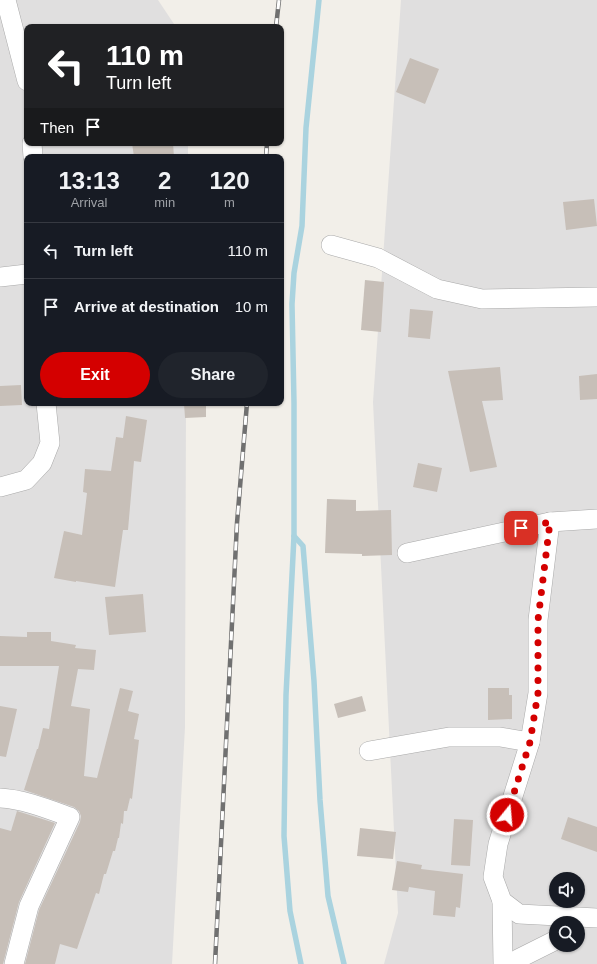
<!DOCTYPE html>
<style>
body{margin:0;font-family:Helvetica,sans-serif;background:#20242c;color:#f1f3f6;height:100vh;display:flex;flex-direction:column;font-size:15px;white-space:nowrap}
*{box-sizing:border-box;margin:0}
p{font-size:13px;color:#9ea1a6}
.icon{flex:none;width:22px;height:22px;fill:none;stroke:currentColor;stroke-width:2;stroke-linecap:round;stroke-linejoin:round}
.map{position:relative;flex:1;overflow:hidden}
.panel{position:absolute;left:24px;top:154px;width:260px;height:252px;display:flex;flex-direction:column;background:#171b24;border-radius:8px;box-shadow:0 1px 3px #0004}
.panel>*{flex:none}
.banner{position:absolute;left:24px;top:24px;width:260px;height:122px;border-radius:8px;box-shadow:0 1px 3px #0004;background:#202124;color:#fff;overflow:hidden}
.controls{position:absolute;left:549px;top:872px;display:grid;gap:8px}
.controls a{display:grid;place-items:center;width:36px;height:36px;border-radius:50%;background:#171b24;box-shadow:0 1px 3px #0004;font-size:20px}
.pin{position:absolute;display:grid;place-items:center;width:34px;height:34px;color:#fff;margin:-17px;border-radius:8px;box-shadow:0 2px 6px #0006}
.me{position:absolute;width:44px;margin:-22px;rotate:17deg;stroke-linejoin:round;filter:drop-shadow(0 0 3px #0008)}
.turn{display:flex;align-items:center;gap:14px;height:84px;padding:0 16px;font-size:18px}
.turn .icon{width:52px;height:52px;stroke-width:2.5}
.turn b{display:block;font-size:28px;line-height:34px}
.then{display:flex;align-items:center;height:38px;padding:0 16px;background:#0003;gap:8px;font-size:15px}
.eta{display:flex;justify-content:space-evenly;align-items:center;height:68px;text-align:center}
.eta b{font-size:24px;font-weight:800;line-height:28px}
.cta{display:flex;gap:8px;margin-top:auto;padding:8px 16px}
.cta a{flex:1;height:46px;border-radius:24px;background:#d40000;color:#fff;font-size:16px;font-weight:800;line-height:46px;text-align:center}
.cta a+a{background:#20242c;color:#f1f3f6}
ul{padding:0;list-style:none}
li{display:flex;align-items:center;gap:12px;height:56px;padding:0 16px;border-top:1px solid #363941}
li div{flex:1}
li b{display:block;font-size:15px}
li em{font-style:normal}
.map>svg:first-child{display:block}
.residential{fill:#e0dfdf;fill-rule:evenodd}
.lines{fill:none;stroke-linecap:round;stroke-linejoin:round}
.stream{stroke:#aad3df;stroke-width:5.5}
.building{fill:#c7bfb8}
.minor-casing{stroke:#a9a9a9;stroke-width:20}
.minor{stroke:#fff;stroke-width:19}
.rail-casing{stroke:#707070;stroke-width:4.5}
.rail{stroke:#fff;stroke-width:3;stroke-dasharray:9;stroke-linecap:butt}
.route{stroke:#d40000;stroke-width:7;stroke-dasharray:0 12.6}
</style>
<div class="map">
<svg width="597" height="964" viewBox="0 0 597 964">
<rect width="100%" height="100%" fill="#f2efe9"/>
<g class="residential">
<path d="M0 0H158L176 27H27V143H188V157H27V403H186L185 727 172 964H0Z"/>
<path d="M401 0H597V964H384L398 913 373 402ZM556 879H578V901H556ZM556 923H578V945H556Z"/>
</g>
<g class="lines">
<g class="stream">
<path d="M294 536 303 546 314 681 320 800 328 896 344 964"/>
<path d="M301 964 290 911 284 836 286 695 294 536V403L292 304 294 273 302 226 306 128 319 0"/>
</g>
</g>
<g class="building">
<path d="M410 58 439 69 425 104 396 92Z"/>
<path d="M132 143H173L174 157H134Z"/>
<path d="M594 199 597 226 566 230 563 202Z"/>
<path d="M365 280 384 282 381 332 361 330Z"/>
<path d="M410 309 433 311 430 339 408 337Z"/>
<path d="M500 367 503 400 482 401 497 467 470 472 448 371Z"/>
<path d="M597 374V399L580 400 579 376Z"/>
<path d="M21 385 22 405 0 406V386Z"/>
<path d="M184 403H206V417L185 418Z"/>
<path d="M126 416 147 420 141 462 134 461 128 530H123L115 587 76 581V582L54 578 64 531 82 535 87 493 83 492 85 469 111 471 116 437 123 438Z"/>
<path d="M418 463 442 468 437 492 413 487Z"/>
<path d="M327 499 356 500V511L391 510 392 555 362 556V554L325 553Z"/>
<path d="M143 594 146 632 109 635 105 597Z"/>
<path d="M27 632H51V641L76 645 75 648 96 650 94 670 78 669 71 706 90 709 84 776 97 778 120 688 133 691 128 711 139 714 134 739 139 740 132 799 130 798 127 811H124L123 824 121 823 119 838H118L115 851H113L106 874H104L99 894 96 893 77 949 60 944 55 964H25L39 910 80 822 81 816 79 811 74 807 24 790 37 749H38L43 728 49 729 59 666H0V636L27 637Z"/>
<path d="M488 688H509V695H512V719L488 720Z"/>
<path d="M362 696 366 711 338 718 334 704Z"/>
<path d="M0 706 17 709 6 757 0 756Z"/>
<path d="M17 811 55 823 19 902 3 964H0V828L11 831Z"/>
<path d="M568 817 597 827V852L561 839Z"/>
<path d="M454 819 473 820 470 866 451 865Z"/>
<path d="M360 828 396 832 393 859 357 856Z"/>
<path d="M397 861 422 865 421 869 463 874 460 908 456 907 455 917 433 915 435 891 409 887 408 892 392 890Z"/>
</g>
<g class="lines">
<g class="minor-casing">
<g id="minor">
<path d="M6 0 27 81"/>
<path d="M32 143 33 157"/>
<path d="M331 245 378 258 437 289 482 299 597 297"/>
<path d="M0 277 27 274"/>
<path d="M0 487 26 480 42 463 50 443 46 403"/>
<path d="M550 522 538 620V693L530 742 498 844 493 877 502 901 519 914 597 918"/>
<path d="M407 553 550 522 597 519"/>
<path d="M369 751 449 737H500L530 742"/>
<path d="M0 798C23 799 48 809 70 817L29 906 14 964"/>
<path d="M502 901 503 964"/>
<path d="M512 964 518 959 556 940"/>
</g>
</g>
<use href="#minor" class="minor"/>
<g class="rail-casing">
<g id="rail">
<path d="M276 27 279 0"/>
<path d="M266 157 267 143"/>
<path d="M215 964 237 523 247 403"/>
</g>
</g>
<use href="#rail" class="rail"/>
</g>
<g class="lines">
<path class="route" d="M507 815 530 742 538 693V620L550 522 521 528"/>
</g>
</svg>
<div class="controls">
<a><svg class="icon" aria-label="sound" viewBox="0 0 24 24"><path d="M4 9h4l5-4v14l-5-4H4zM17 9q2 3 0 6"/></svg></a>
<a><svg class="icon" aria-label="search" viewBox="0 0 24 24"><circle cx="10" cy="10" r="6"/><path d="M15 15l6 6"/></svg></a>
</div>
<div class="pin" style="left:521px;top:528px;background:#d93025"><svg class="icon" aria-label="arrive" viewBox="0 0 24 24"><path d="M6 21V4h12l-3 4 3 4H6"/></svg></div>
<svg class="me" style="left:507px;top:815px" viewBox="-20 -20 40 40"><circle r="17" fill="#d40000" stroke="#fff" stroke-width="3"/><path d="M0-11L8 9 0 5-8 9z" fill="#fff"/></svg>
<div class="banner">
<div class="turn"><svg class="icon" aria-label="left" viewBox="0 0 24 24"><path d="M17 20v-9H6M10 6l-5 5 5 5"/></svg><div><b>110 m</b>Turn left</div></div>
<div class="then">Then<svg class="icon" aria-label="arrive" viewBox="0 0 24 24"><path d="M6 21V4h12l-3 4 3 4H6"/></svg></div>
</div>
<section class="panel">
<div class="eta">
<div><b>13:13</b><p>Arrival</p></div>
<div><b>2</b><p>min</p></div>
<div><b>120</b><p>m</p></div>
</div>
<ul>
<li><svg class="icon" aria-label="left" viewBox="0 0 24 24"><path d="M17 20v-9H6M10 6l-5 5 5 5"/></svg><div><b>Turn left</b></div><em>110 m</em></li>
<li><svg class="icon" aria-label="arrive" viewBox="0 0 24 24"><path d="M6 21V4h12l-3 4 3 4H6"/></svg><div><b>Arrive at destination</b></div><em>10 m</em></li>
</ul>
<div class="cta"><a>Exit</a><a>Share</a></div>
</section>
</div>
